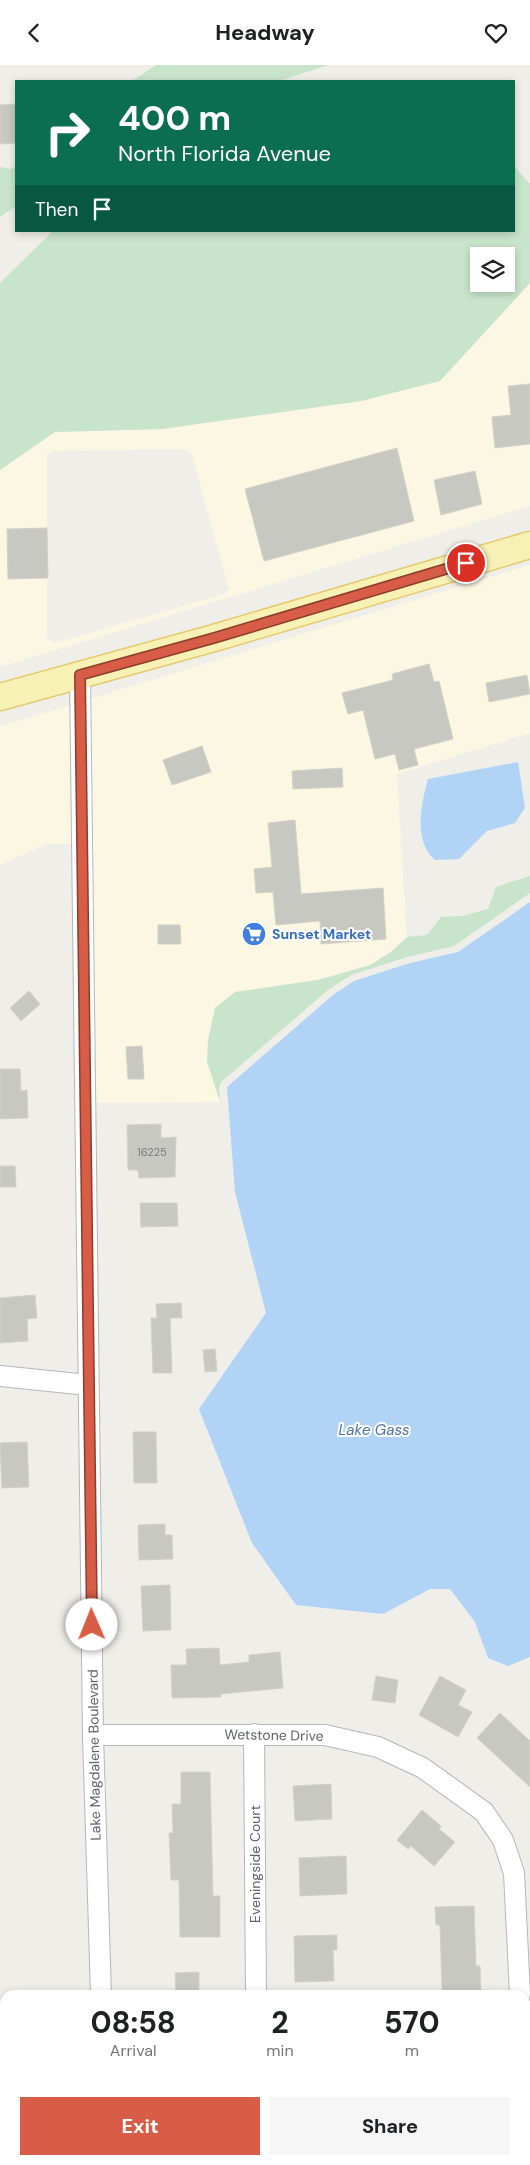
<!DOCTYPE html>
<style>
body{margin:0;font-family:"DM Sans",sans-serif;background:#f6f6f6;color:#202124;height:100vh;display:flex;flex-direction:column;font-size:19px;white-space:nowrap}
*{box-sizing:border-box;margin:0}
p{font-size:16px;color:#757577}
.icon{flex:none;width:28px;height:28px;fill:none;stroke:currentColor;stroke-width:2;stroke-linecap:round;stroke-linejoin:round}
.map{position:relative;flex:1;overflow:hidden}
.side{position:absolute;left:0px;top:1925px;width:530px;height:175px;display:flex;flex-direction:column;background:#fff;border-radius:15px 15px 0 0;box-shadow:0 2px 8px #0003}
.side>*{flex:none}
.guide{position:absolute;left:15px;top:15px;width:500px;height:152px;border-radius:0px;box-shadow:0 2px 8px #0003;background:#0b6e4f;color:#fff;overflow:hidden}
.buttons{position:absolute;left:470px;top:182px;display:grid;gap:10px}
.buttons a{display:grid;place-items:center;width:45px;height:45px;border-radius:0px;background:#fff;box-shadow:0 2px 8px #0003;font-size:25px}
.pin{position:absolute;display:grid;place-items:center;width:42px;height:42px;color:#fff;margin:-21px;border:2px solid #fff;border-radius:50%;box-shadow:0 1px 5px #0007}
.me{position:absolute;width:55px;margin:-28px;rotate:359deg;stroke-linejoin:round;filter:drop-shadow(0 0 4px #0008)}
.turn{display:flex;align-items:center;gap:18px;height:105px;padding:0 20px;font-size:22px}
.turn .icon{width:65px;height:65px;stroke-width:2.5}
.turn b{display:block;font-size:35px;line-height:42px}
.then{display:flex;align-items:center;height:48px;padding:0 20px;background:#0003;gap:10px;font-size:19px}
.eta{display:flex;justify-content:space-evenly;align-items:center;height:85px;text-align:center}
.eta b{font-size:30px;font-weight:700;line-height:35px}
.button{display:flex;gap:10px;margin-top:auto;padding:10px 20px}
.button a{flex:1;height:58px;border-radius:0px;background:#d75d46;color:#fff;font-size:20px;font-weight:700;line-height:58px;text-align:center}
.button a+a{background:#f6f6f6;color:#202124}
header{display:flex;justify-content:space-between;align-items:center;height:65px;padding:0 20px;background:#fff;font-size:22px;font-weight:700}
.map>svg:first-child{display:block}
.commercial{fill:#fbf7e2;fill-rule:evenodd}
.green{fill:#c8e4ca;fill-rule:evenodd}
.water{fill:#b1d3f6}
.building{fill:#c8c8c2;stroke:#d4d1c7}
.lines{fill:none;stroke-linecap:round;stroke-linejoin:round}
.minor-casing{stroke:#b5b7bb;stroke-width:22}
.major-casing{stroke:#e3cb6e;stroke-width:29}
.minor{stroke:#fff;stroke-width:20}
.major{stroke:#f7f1b6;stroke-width:26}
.route-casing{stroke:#8c3c2e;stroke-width:12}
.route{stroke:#d75d46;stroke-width:9}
.labels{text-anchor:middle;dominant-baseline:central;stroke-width:4;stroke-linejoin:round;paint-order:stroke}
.number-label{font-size:11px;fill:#797c7d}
.shop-label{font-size:14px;font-weight:bold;fill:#366cbe;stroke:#fff;text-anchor:start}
.street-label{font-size:14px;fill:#5f6266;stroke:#fff}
.water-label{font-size:15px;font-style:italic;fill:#4f73a7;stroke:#fff}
</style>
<header><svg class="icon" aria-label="back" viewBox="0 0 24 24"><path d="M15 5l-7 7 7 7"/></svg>Headway<svg class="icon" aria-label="heart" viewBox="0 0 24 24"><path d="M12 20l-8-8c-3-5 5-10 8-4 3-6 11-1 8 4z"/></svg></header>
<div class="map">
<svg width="530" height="2100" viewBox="0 0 530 2100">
<rect width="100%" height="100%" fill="#efeee8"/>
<g class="commercial">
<path d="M530 218V441L0 602V405L55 367 162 364 361 336 440 316ZM185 384 189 386 192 390 229 525 224 529 55 578 50 576 47 571V389L53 386Z"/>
<path d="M530 500V668L397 709 407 872 391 887 370 900 318 915 280 920 213 1017 220 1037 94 1038 89 634Z"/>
<path d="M71 640 73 779H46L0 800V661Z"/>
</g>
<g class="green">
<path d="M156 0H328L279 16H132Z"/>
<path d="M16 101V141L0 152V102L10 104Z"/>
<path d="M514 101 530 119V218L440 316 361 336 162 364 55 367 0 405V218L53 166H514ZM506 191V219H479V191Z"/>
<path d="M530 811V828L454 881 407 892 351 910 328 925 221 1017 219 1023 220 1036 207 997 208 975 215 943 235 927 318 915 370 900 391 887 407 872 427 870 441 852 462 851 488 844 496 822Z"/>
</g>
<g class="water">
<path d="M518 697 525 743 515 758 487 766 459 794 435 795C413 776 421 740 428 714Z"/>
<path d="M530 837V1592L508 1601 488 1593 475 1557 450 1524H430L383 1549 296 1540 252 1478 199 1344 266 1248 235 1127 227 1022 333 930 354 916 410 898 458 887Z"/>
</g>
<g class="building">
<path d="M16 39V78L0 79V40Z"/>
<path d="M530 319V379L495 383 492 352 511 350 508 321Z"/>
<path d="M397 383 414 456 264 496 245 424Z"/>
<path d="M475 406 482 439 441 450 434 415Z"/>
<path d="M47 463 48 513 8 514 7 464Z"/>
<path d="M429 599 434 617 439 616 453 674 414 684 418 700 399 705 395 689 375 694 363 645 348 649 342 628 393 615 392 609Z"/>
<path d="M527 610 530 629 489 637 486 618Z"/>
<path d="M202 681 211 707 172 720 163 695Z"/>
<path d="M342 703 343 722 293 724 292 706Z"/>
<path d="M295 755 301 829 383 823 386 874 321 879 320 856 276 860 273 827 256 828 254 804 272 802 268 758Z"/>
<path d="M158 860H180L181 879H158Z"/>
<path d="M29 926 40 939 21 956 10 943Z"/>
<path d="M142 981 144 1014H128L126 982Z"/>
<path d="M0 1004H20L21 1026 27 1025 28 1053 0 1054Z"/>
<path d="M161 1059V1073L176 1072 175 1112 139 1113 138 1105H128L127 1060Z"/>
<path d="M0 1101H15L16 1122H0Z"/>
<path d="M140 1138H177L178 1161 141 1162Z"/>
<path d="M35 1230 37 1253 27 1254 28 1276 0 1278V1233Z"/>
<path d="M181 1238 182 1253H170L172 1308H153L151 1253H157L156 1239Z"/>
<path d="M215 1284 217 1306 205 1307 203 1285Z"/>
<path d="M133 1367H156L157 1418H134Z"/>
<path d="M27 1377 29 1422 2 1423 0 1378Z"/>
<path d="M165 1459V1470H172L173 1494 139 1495 138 1460Z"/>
<path d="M170 1520 171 1565 143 1566 141 1521Z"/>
<path d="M219 1583 220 1600 249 1597V1590L280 1587 283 1623 221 1629V1632L172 1633 171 1600H187L186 1584Z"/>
<path d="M376 1611 398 1615 395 1638 372 1635Z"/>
<path d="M440 1611 466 1625 458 1640 472 1647 458 1672 419 1650Z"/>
<path d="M500 1648 530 1676V1722L477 1673Z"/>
<path d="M181 1707H210L213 1831H220V1872H180L179 1815H171L169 1768H173L172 1739H181Z"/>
<path d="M331 1719 332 1754 295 1756 293 1721Z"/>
<path d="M422 1745 441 1761 439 1764 455 1777 434 1801 411 1781 408 1784 397 1775Z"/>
<path d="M346 1791 347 1829 300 1831 299 1793Z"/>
<path d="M474 1841 476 1901H480L481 1930H445L442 1925 440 1860H436L435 1842Z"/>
<path d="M337 1870V1885H333L334 1916 295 1917 294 1871Z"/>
<path d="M199 1907V1930H176L175 1908Z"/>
</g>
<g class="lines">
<g class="minor-casing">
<g id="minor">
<path d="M80 610 93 1670 101 1930"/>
<path d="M0 1311 88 1320"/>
<path d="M254 1669 256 1930"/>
<path d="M93 1670H325L378 1682 423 1703 484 1747 503 1775 514 1808 520 1930"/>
<path d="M525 1964H530"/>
<path d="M525 2027 528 2100"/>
<path d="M61 2095 63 2100"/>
<path d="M41 2100 46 2095"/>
</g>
</g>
<g class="major-casing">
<path id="major" d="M0 632 214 573 530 480"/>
</g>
<use href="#minor" class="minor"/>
<use href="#major" class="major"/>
</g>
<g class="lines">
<g class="route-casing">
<path id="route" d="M92 1560 80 610 214 573 466 498"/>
</g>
<use href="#route" class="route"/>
</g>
<defs>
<g id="supermarket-disc" transform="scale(1.25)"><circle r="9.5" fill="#3f7fe0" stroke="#fff"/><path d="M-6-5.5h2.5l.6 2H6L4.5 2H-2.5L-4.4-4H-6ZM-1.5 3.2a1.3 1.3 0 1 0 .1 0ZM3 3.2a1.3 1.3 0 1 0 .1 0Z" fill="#fff"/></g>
</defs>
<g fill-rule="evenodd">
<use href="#supermarket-disc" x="254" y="869"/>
</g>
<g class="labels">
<g class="number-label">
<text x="152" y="1087">16225</text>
</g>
<g class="shop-label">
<text x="272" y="869">Sunset Market</text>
</g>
<g class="street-label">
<text transform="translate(274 1670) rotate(1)">Wetstone Drive</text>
<text transform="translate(94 1690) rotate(-91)">Lake Magdalene Boulevard</text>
<text transform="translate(255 1799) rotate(-90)">Eveningside Court</text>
</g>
<g class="water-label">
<text x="374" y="1365">Lake Gass</text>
</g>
</g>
</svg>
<div class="buttons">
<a><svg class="icon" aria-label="layers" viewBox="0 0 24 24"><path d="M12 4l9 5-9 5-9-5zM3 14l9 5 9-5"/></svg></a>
</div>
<div class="pin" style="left:466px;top:498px;background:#d93025"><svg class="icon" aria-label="arrive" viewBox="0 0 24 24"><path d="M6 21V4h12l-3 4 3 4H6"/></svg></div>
<svg class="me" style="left:92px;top:1560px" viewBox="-20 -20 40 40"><circle r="19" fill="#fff"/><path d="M0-13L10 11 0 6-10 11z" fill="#d75d46"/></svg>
<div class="guide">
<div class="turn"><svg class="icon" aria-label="right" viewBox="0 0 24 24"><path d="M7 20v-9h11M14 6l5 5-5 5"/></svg><div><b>400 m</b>North Florida Avenue</div></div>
<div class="then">Then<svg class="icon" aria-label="arrive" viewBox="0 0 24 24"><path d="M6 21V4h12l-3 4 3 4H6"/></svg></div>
</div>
<section class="side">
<div class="eta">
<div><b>08:58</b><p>Arrival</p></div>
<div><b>2</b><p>min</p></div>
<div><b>570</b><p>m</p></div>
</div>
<div class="button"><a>Exit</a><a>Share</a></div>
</section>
</div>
